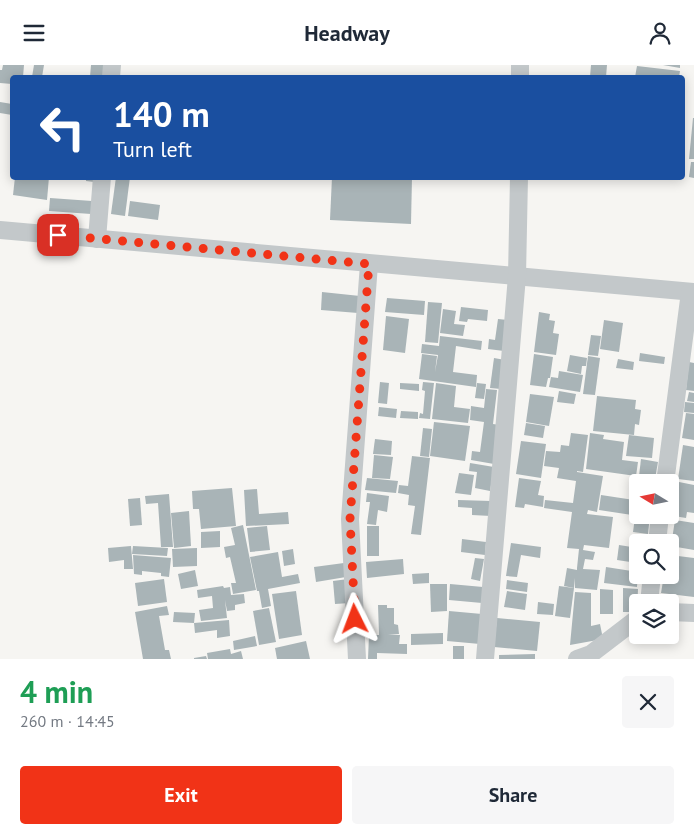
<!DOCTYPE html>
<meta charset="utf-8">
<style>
body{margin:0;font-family:"PT Sans",sans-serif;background:#f6f6f7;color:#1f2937;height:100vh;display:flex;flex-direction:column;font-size:19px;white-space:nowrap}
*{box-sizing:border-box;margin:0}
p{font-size:16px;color:#747a83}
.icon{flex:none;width:28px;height:28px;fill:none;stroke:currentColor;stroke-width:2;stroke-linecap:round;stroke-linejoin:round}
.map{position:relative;height:594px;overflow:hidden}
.side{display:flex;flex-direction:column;background:#fff;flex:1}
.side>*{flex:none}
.guide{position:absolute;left:10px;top:10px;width:675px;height:105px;border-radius:5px;box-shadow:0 2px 12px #0003;background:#1a4fa0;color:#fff;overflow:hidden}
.needle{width:32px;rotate:280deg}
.controls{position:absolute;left:629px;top:409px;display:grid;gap:10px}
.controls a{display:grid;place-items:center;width:50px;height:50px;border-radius:5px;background:#fff;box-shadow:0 2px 12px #0003;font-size:25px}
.pin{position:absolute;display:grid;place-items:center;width:42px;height:42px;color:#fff;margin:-21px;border-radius:10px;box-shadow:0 2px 8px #0006}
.me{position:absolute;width:55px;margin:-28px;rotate:357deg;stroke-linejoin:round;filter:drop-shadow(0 0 4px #0008)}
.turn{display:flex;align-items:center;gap:18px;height:105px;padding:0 20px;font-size:22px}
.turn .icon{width:65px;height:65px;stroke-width:2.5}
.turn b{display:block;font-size:35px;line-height:42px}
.round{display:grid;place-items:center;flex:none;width:52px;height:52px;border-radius:5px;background:#f6f6f7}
.overview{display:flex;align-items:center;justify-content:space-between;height:85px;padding:0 20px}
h1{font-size:30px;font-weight:700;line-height:38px;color:#1e9e55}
.primary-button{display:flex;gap:10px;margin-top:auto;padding:10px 20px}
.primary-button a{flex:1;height:58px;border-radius:5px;background:#f13317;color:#fff;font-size:20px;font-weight:700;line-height:58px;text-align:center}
.primary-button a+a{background:#f6f6f7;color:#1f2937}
header{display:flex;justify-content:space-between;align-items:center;height:65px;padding:0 20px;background:#fff;font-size:22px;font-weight:700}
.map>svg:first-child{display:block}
.building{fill:#a9b4b7}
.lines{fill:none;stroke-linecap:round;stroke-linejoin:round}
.minor{stroke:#c3c8ca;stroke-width:18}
.route{stroke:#f13317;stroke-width:9;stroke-dasharray:0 16.2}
</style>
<header><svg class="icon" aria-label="menu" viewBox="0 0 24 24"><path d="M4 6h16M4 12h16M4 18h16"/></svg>Headway<svg class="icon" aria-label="person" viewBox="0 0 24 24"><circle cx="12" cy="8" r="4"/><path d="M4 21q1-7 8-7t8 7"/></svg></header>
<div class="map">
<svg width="694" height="594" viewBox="0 0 694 594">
<rect width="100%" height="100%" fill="#f6f5f2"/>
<g class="building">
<path d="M3 0H24L23 12H12V19L0 18V5H2Z"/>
<path d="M34 0H44L42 12H32Z"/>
<path d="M91 0H107L105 12H90Z"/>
<path d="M591 0H607L606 12H590Z"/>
<path d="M663 0H680V3Z"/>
<path d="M637 1 680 6 679 12H635Z"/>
<path d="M0 37 12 39V50L0 48Z"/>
<path d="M693 53H694V94H689Z"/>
<path d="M691 97H694V113L689 112Z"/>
<path d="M15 112H49L47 135 13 130Z"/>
<path d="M86 112H95L94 117 86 116Z"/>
<path d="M116 112H130L125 151 111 149Z"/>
<path d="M332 112H412L411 159 330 155Z"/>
<path d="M50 133 92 136 91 149 49 146Z"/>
<path d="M130 136 160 140 158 155 128 151Z"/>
<path d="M322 227 360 231 358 248 321 245Z"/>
<path d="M387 233 425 236 424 250 385 247Z"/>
<path d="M428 237 442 238 438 278 425 277Z"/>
<path d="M461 242 488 245 487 256 468 254 467 257 459 256Z"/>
<path d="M443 244 456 246 454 259 465 260 463 271 440 268Z"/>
<path d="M539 247 550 249 549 255 555 256 553 268 559 269 556 290 534 287Z"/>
<path d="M386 251 409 254 405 288 383 285Z"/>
<path d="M498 254 508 255 504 286 488 284 489 274 495 275Z"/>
<path d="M604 255 623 258 619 287 600 284Z"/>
<path d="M591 270 601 271 598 291 588 290Z"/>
<path d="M440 271 482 276 481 285 456 281 453 307 477 310 476 322 419 314 422 289 437 291 435 307 438 290 421 288 422 279 439 281Z"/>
<path d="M640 288 665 292 664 299 639 296Z"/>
<path d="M534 289 553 292 550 313H548L546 322 530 320Z"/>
<path d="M570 290 587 293 586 301H582L581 309 567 306Z"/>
<path d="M588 291 600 293 595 330 583 329Z"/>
<path d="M494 293 505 295 501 324 490 323Z"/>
<path d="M618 294 634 297 633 305 616 303Z"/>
<path d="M689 297 694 298V326L686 325Z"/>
<path d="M559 306 583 310 580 327 549 322 551 312 558 313Z"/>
<path d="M380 317 389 318 387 339 378 338Z"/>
<path d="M423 317 434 318 430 354 419 353 420 348 423 349 425 326 422 325Z"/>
<path d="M400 318 419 319V326L400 324Z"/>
<path d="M436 318 456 321 454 342 470 344 468 358 432 354Z"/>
<path d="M477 318 486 319 484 334 475 333Z"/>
<path d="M486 324 497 325 493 359 500 360 494 399 471 395 472 386 480 387 484 357 470 355 471 341 484 343Z"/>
<path d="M559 326 576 329 574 339 557 337Z"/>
<path d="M689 327 694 328V337L687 336Z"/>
<path d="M530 329 554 332 549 361 526 357Z"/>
<path d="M597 331 636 335 635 344 641 345 639 360 635 359 634 370 593 366Z"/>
<path d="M685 337 694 338V348L684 347Z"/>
<path d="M379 342 397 344 396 353 378 351Z"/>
<path d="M401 346 418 347V354L400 353Z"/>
<path d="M686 348 694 349V375L682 373Z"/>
<path d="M434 357 470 361 465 396 430 391Z"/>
<path d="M526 358 545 361 543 373 524 370Z"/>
<path d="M423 363 432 364 429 392 420 391Z"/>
<path d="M571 368 588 370 583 407 577 406V407L603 411 597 447 588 445 587 449 613 452 609 483 584 480 583 485 595 487 593 495 585 494 583 504 600 505 597 525 575 523V513L574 523 564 521 567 503 577 505V503L579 484 567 483 572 447 544 443 545 435 573 438 576 416 557 413 559 403 544 401 546 386 560 387 561 380 569 381Z"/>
<path d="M590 368 604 370 603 374 624 377 622 395 638 397 636 411 586 404Z"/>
<path d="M629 370 654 373 652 393 626 391Z"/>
<path d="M375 374 392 376 391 390 373 389Z"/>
<path d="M521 376 546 379 541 413 516 409Z"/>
<path d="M683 380 694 382V416L678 414Z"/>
<path d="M374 390 393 392 390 414 372 413Z"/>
<path d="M412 391 430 393 421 470 411 469 415 441 408 440 409 430 398 428 399 420 408 421Z"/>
<path d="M641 394 658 397 655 414 639 411Z"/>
<path d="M470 398 494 402 490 426 475 423 477 407 469 406Z"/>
<path d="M459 408 474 410 471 430 455 428Z"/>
<path d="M367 413 398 416 396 428 365 425Z"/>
<path d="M519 413 541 416 538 430 544 431 543 442 525 439 524 443 515 442Z"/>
<path d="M679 417 694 420V448L687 447 686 453 674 451Z"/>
<path d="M232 423 236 461 201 464 199 444H193L192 426Z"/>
<path d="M257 424 259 449 288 447 289 459 246 461 244 425Z"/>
<path d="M367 428 389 431 387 447 378 445 376 460 367 459 370 437H366Z"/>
<path d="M169 429 173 482H161L158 438 146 439 145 431Z"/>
<path d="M601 430 634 435 632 450 599 445Z"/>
<path d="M140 433 142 460 130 461 128 434Z"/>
<path d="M458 435 491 436V451L472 450V443L458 442Z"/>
<path d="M636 445 638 450H650L648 469 633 467Z"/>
<path d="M189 446 191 481 174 483 171 448Z"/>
<path d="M675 455 694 458V485L671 481Z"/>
<path d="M243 460 256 525 233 529 231 518H236L230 492 226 493 224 482 235 480 231 463Z"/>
<path d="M267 461 270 485 250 487 247 463Z"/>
<rect x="367" y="461" width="12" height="30"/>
<path d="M220 466V482L201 483V467Z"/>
<path d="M462 474 486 477 485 490 461 487Z"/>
<path d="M511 478 541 482 540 493 521 490 517 512 506 511Z"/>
<path d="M619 480 638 483 637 498 617 495Z"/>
<path d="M131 481 133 504H124V495L109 497 108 483Z"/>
<path d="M133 481 168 483 167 491 132 489Z"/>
<path d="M197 483V501L173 502 172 484Z"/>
<path d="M293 484 295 499 284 501 282 486Z"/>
<path d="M278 487 282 512 298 509 300 518 268 524 271 541 262 543 259 526H257L250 492Z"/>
<path d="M133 490 171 493 169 512 161 511V508L142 506V510L134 509Z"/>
<path d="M670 490 694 493V532L661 528 664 510H670Z"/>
<path d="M475 493 484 494 480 516 471 514Z"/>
<path d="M403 494 404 509 367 513 366 497Z"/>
<path d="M344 498 346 512 316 517 314 502Z"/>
<path d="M606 502 638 507 637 522 604 518Z"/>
<path d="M195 505 198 521 181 524 178 509Z"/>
<path d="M429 508V518L413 519 412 509Z"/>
<path d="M164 514 167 537 138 541 135 518Z"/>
<path d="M348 514 350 538 335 539 333 516Z"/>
<path d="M507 515 528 518 527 527 506 524Z"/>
<path d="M430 519H447V546L431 547Z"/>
<path d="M450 519 483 522 482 538 449 535Z"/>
<path d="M223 521 224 523 230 522 231 530 244 529 245 538 235 540V545L227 546 225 535 227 553 201 556 199 545 213 543 212 531 198 533 197 525Z"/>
<path d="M559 521 574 523 570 553 555 551Z"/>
<path d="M623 523 638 524 637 547H623Z"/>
<path d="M600 524 613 525V549H600Z"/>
<path d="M296 526 302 570 279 574 272 529Z"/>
<path d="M507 526 527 529 525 545 504 542Z"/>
<path d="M575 527 591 528V561L600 559 603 574 570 580Z"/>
<path d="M538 537 554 539 553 550 537 549Z"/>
<path d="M378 540H387V543H394V559L398 560 399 569 388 570H400L399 579H407V589L377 588V594H368L369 570H379Z"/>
<path d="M167 541 169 550 159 551 165 585H169L171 594H143L135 547Z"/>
<path d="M269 543 276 577 259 580 253 546Z"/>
<path d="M449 546 482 549 480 579 447 576Z"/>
<path d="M174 547 195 548 194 558 173 557Z"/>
<path d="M497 553 540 557 537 586 494 582Z"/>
<path d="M229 555 230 571 217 573V565L195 568 194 558Z"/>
<path d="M443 568V579L411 580V569Z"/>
<path d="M255 571 257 581 234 585 233 576Z"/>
<path d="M306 576 310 594H277L275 583Z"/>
<rect x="453" y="581" width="11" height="13"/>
<path d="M230 584 231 589 241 586 243 594H208L207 588Z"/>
<path d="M535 589V594H499V590Z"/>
<path d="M206 591 207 594H194V593Z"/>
</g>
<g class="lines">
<g class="minor">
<path d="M111 12 112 0"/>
<path d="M520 12V0"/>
<path d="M0 165 694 227"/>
<path d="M97 174 102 112"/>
<path d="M665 418 690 227"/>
<path d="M657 478 660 450"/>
<path d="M649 538 652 510"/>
<path d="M670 547 694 548"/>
<path d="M357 594 350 454 369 199"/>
<path d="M485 594 517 211 519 112"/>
<path d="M577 594 591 589 638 553"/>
</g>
</g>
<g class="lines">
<path class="route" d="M58 170 369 199 350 454 355 554"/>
</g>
</svg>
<div class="controls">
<a><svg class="needle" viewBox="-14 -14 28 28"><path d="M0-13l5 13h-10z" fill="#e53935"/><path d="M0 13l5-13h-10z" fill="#747a83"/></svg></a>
<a><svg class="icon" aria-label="search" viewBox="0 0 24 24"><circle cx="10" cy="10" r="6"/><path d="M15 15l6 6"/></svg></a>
<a><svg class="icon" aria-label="layers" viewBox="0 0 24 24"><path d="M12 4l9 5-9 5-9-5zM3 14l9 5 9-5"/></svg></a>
</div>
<div class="pin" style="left:58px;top:170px;background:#d93025"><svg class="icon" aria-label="arrive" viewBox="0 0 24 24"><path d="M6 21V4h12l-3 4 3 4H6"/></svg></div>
<svg class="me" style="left:355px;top:554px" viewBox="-20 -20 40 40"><path d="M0-17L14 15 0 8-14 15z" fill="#f13317" stroke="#fff" stroke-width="4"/></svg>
<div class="guide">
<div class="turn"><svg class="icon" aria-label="left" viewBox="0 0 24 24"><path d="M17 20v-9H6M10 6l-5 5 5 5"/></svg><div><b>140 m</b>Turn left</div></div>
</div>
</div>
<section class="side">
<div class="overview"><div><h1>4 min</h1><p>260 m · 14:45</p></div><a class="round"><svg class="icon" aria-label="close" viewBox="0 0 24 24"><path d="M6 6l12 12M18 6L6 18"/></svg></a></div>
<div class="primary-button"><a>Exit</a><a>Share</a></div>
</section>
